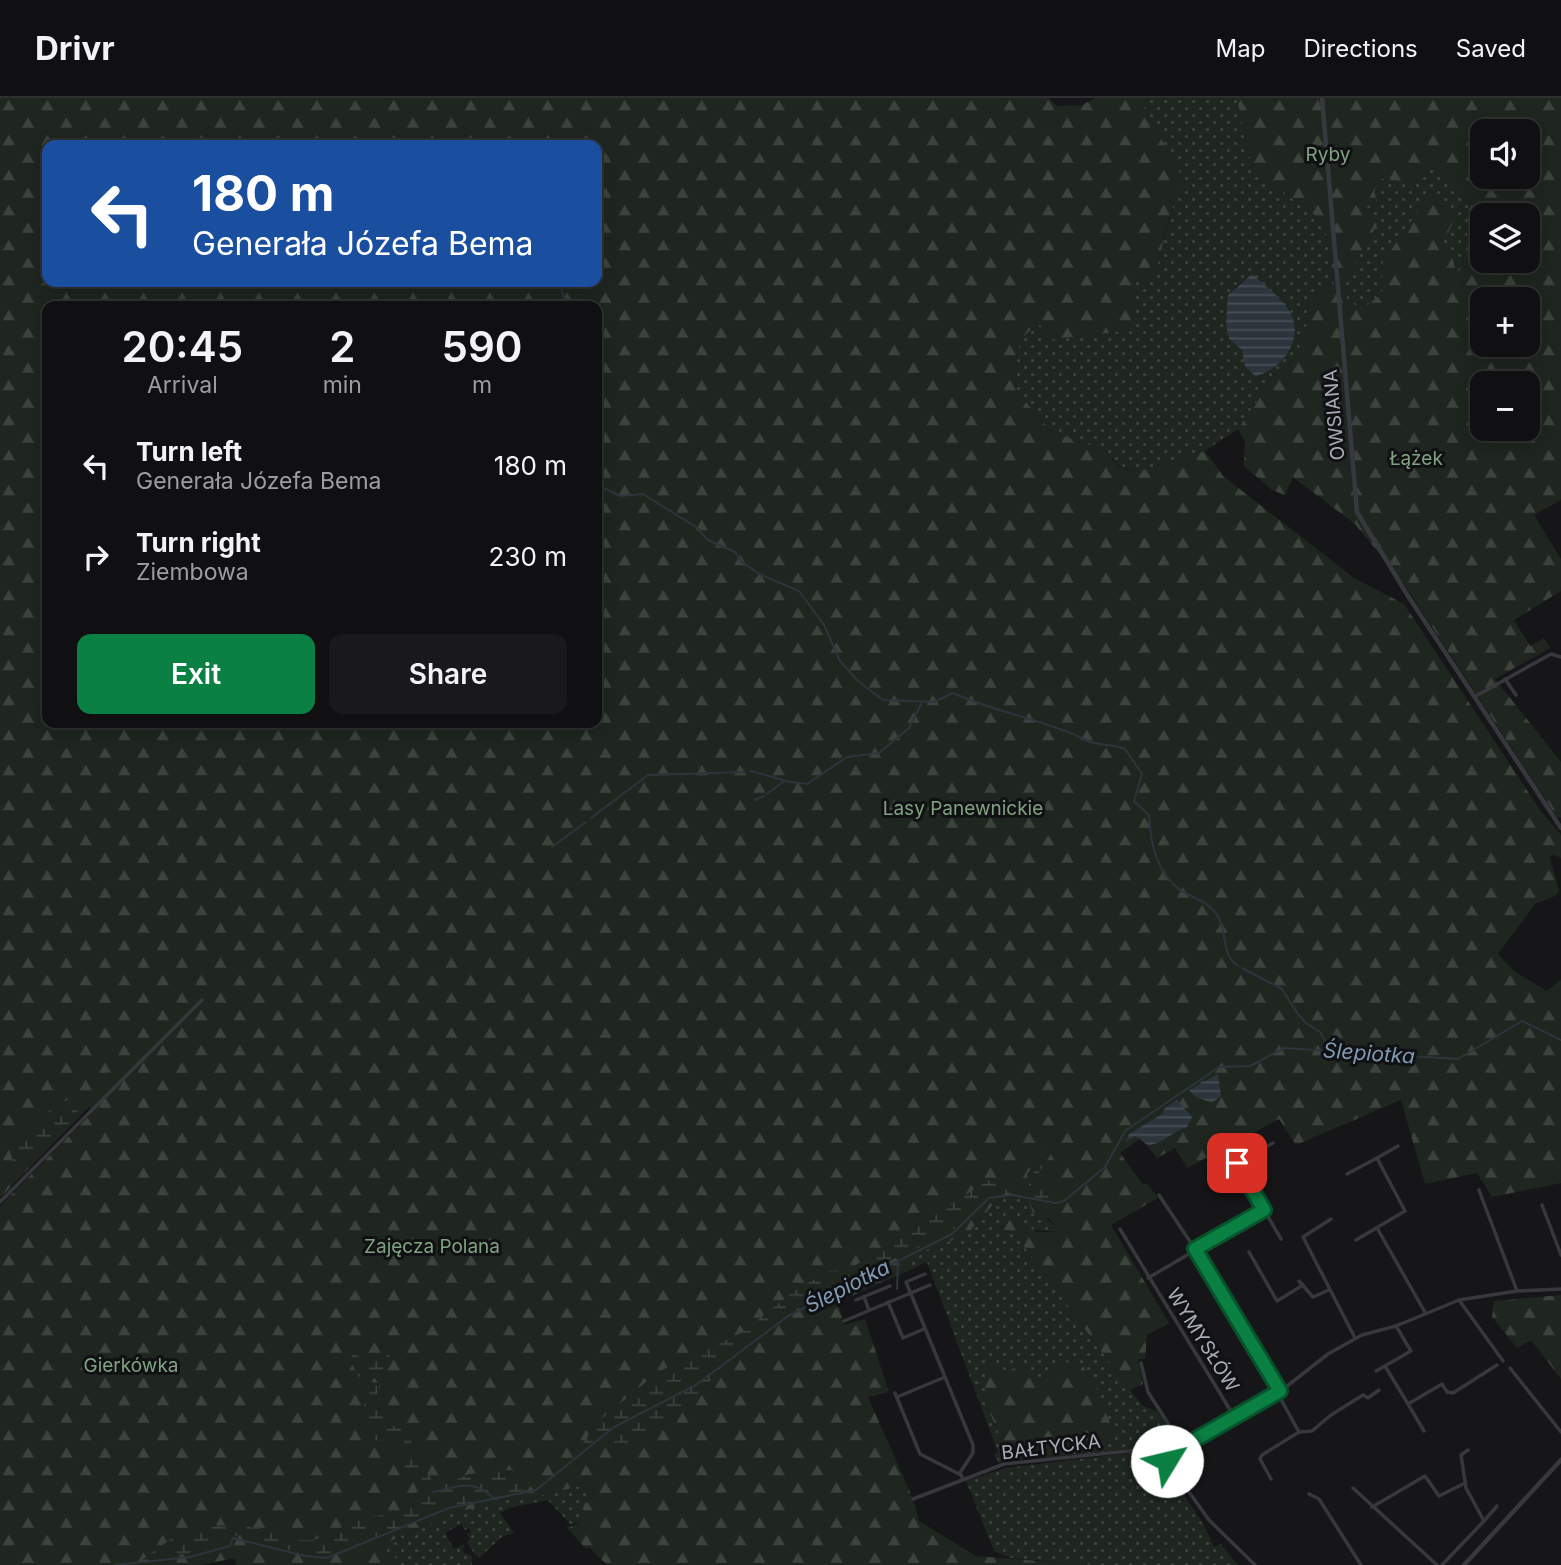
<!DOCTYPE html>
<meta charset="utf-8">
<style>
body{margin:0;font-family:Inter,sans-serif;background:#19191b;color:#f1f3f6;height:100vh;display:flex;flex-direction:column;font-size:26px;white-space:nowrap}
*{box-sizing:border-box;margin:0}
p{font-size:23px;color:#9c9d9f}
.icon{flex:none;width:38px;height:38px;fill:none;stroke:currentColor;stroke-width:2;stroke-linecap:round;stroke-linejoin:round}
.map{position:relative;flex:1;overflow:hidden}
.panel{position:absolute;left:42px;top:203px;width:560px;height:427px;display:flex;flex-direction:column;background:#101012;border-radius:14px;box-shadow:0 4px 18px #0003,0 0 0 2px #303032}
.panel>*{flex:none}
.top-card{position:absolute;left:42px;top:42px;width:560px;height:147px;border-radius:14px;box-shadow:0 4px 18px #0003,0 0 0 2px #303032;background:#1a4fa0;color:#fff;overflow:hidden}
.buttons{position:absolute;left:1470px;top:21px;display:grid;gap:14px}
.buttons a{display:grid;place-items:center;width:70px;height:70px;border-radius:14px;background:#101012;box-shadow:0 4px 18px #0003,0 0 0 2px #303032;font-size:35px}
.pin{position:absolute;display:grid;place-items:center;width:60px;height:60px;color:#fff;margin:-30px;border-radius:14px;box-shadow:0 4px 10px #0006}
.me{position:absolute;width:77px;margin:-38px;rotate:54deg;stroke-linejoin:round;filter:drop-shadow(0 0 5px #0008)}
.turn{display:flex;align-items:center;gap:24px;height:147px;padding:0 35px;font-size:32px}
.turn .icon{width:91px;height:91px;stroke-width:2.5}
.turn b{display:block;font-size:49px;line-height:60px}
.eta{display:flex;justify-content:space-evenly;align-items:center;height:119px;text-align:center}
.eta b{font-size:42px;font-weight:600;line-height:49px}
.button{display:flex;gap:14px;margin-top:auto;padding:14px 35px}
.button a{flex:1;height:80px;border-radius:14px;background:#0b8043;color:#fff;font-size:28px;font-weight:600;line-height:80px;text-align:center}
.button a+a{background:#19191b;color:#f1f3f6}
ul{padding:0;list-style:none}
li{display:flex;align-items:center;gap:21px;height:91px;padding:0 35px}
li div{flex:1}
li b{display:block;font-size:26px}
li em{font-style:normal}
header{display:flex;align-items:center;gap:42px;box-sizing:border-box;height:98px;padding:0 35px;background:#101012;border-bottom:2px solid #303032}
header strong{font-size:33px}
nav{display:flex;gap:38px;margin-inline-start:auto;font-size:24px}
.map>svg:first-child{display:block}
.grass{fill:url(#grass-dots);fill-rule:evenodd}
.forest{fill:url(#forest-firs);fill-rule:evenodd}
.wetland{fill:url(#wetland-marsh)}
.water{fill:url(#water-rules)}
.lines{fill:none;stroke-linecap:round;stroke-linejoin:round}
.stream{stroke:#2c353c;stroke-width:2}
.minor{stroke:#37383d;stroke-width:3.5}
.tertiary{stroke:#37383d;stroke-width:4.5}
.route-casing{stroke:#07532c;stroke-width:18}
.route{stroke:#0b8043;stroke-width:12}
.labels{text-anchor:middle;dominant-baseline:central;stroke-width:6;stroke-linejoin:round;paint-order:stroke}
.park-label{font-size:19px;fill:#7fa381;stroke:#111113}
.street-label{font-size:19px;fill:#a8adb8;stroke:#111113}
.water-label{font-size:21px;font-style:italic;fill:#7f9bb3;stroke:#111113}
</style>
<header>
<strong>Drivr</strong>
<nav><a>Map</a><a>Directions</a><a>Saved</a></nav>
</header>
<div class="map">
<svg width="1561" height="1467" viewBox="0 0 1561 1467">
<defs>
<pattern id="grass-dots" width="8" height="8" patternUnits="userSpaceOnUse" patternTransform="scale(1.75)"><rect width="8" height="8" fill="#1e261f"/><path d="M2 2h.1M6 6h.1" fill="none" stroke="#3c433d" stroke-width="1.8" stroke-linecap="round"/></pattern>
<pattern id="forest-firs" width="22" height="20" patternUnits="userSpaceOnUse" patternTransform="scale(1.75)"><rect width="22" height="20" fill="#1e261f"/><path d="M5 1l3.5 6h-7zM16 11l3.5 6h-7z" fill="#3c433d"/></pattern>
<pattern id="wetland-marsh" width="20" height="14" patternUnits="userSpaceOnUse" patternTransform="scale(1.75)"><rect width="20" height="14" fill="#1e261f"/><path d="M1 5h8M5 5V1M11 12h8M15 12V8" fill="none" stroke="#3c433d"/></pattern>
<pattern id="water-rules" width="6" height="5" patternUnits="userSpaceOnUse" patternTransform="scale(1.75)"><rect width="6" height="5" fill="#2c353c"/><path d="M0 2.5h6" fill="none" stroke="#485056"/></pattern>
</defs>
<rect width="100%" height="100%" fill="#161618"/>
<g class="grass">
<path d="M1139 0H1237L1251 70 1324 124 1334 186 1308 202 1306 235 1295 260 1272 281 1238 331 1205 353 1137 374 1119 368 1104 352 1050 333 1016 292C1017 260 1010 240 1044 225L1046 242 1133 232V184L1154 180 1181 77ZM1252 177 1250 274 1242 252 1229 240 1226 226 1235 189Z"/>
<path d="M1432 70 1468 102 1470 122 1458 182 1452 159 1440 140 1383 164 1382 196 1361 212 1347 202 1345 184 1364 111 1380 81 1388 80 1399 88Z"/>
<path d="M1000 1099 1028 1102 1061 1134 1002 1130 1018 1140 1130 1292 1143 1308 1157 1313 1179 1348 1164 1357 1148 1349 1053 1359 1110 1345 1114 1333C1100 1309 1098 1281 1076 1262H1072L1040 1280 1026 1266 987 1282 984 1302 1011 1362 999 1365 994 1356 998 1354 927 1164 912 1171 910 1158C956 1137 966 1141 1000 1099Z"/>
<path d="M1148 1353 1156 1356 1204 1427 1214 1449 1221 1446 1238 1467H1091L1011 1460 994 1453 966 1383 1005 1370Z"/>
<path d="M589 1386 595 1400 584 1406 580 1425 570 1426 548 1402 513 1409 500 1415 514 1435 503 1438 480 1459 475 1457 467 1444 470 1442 467 1436 471 1434 469 1430 465 1432 461 1426 445 1435 454 1451 464 1446 463 1454 472 1458V1467H401L377 1455 379 1448 454 1415 518 1398 530 1400Z"/>
</g>
<g class="forest">
<path d="M0 0H1048L1057 8 1082 7 1095 0H1139L1181 77 1182 91 1174 102 1154 180 1133 184V232L1046 242 1044 225C1010 239 1017 260 1016 292L1050 333 1104 352 1119 369 1137 374 1205 353 1223 378 1354 480 1404 506 1540 712 1561 737V760L1552 756 1550 760 1559 793 1555 798 1535 806 1498 856 1515 874 1547 893 1561 882V1085L1492 1099 1477 1075 1425 1086 1401 1002 1296 1047 1279 1021 1187 1070 1175 1050 1157 1060 1141 1040 1120 1055 1143 1087 1147 1085 1158 1100 1111 1127 1169 1225 1147 1237 1145 1261H1138L1143 1286 1130 1292 1018 1140 1002 1130 1005 1120 1017 1119 1036 1134H1060L1049 1120H1035L1028 1102 1000 1099 966 1137 911 1158 912 1171 838 1204 844 1227 865 1221 889 1294 868 1299 913 1401 919 1423 976 1458 1091 1467H607L589 1449 586 1451 567 1430 580 1425 584 1406 595 1400 589 1386 530 1400 518 1398 454 1415 379 1448 378 1455 395 1459 401 1467H236L235 1460 200 1467H0V1108L94 1013 89 1009 0 1100ZM47 47H597V184H47ZM47 208H597V625H47Z"/>
<path d="M1237 0H1561V402L1534 417 1561 461V493L1514 522 1530 548 1544 540 1550 550 1495 581 1561 664V720L1557 719 1404 486 1355 426 1293 379 1285 397 1272 392 1244 368 1245 344 1238 331 1272 281 1295 260 1306 235 1308 202 1334 186 1324 124 1251 70ZM1482 33H1528V79H1482ZM1432 71 1468 102 1470 122 1458 180 1452 159 1440 140 1448 135 1455 120 1432 93 1383 164 1382 196 1362 211 1347 202 1345 184 1379 123 1364 111 1377 102 1374 94 1380 81 1388 80 1399 88ZM1482 117H1528V163H1482ZM1482 201H1528V247H1482ZM1482 285H1528V331H1482Z"/>
<path d="M1561 1197V1281L1531 1242 1517 1250 1492 1219 1494 1203Z"/>
<path d="M994 1261 1005 1274 1026 1266 1040 1280 1072 1262H1077C1098 1282 1100 1309 1115 1333L1110 1345 1053 1359 1011 1362 984 1302 987 1262Z"/>
</g>
<g class="wetland">
<path d="M71 1001 78 1011 77 1021 22 1071 13 1064 9 1049 58 1005Z"/>
<path d="M1050 1050 1051 1056 1039 1074 1041 1083 1062 1093 1082 1078 1083 1082 1064 1099 1052 1103 998 1093 990 1097 957 1129 783 1217 734 1254 688 1310 634 1345H614L600 1338 577 1355 595 1326 658 1274 743 1234 794 1193 829 1173 847 1172 883 1151 889 1138 904 1130 914 1131 988 1082 1025 1091 1029 1088 1027 1076Z"/>
<path d="M347 1250H353L361 1263 371 1269 388 1250 391 1255 378 1280 359 1279 347 1257Z"/>
<path d="M369 1284 380 1285 377 1297 385 1326 403 1330 406 1334 436 1390 469 1376 511 1372 531 1387 528 1392 454 1408 325 1459 274 1449 240 1434 238 1438 230 1437 228 1444 185 1456 142 1462C177 1437 190 1422 234 1429L238 1420C252 1435 253 1427 271 1432 276 1433 280 1437 285 1439 316 1448 326 1437 351 1425 375 1413 399 1422 420 1401L415 1398 417 1388 406 1374 401 1352 385 1344 366 1340 372 1329C364 1318 360 1301 369 1292Z"/>
</g>
<g class="water">
<path d="M1252 176C1265 188 1287 203 1293 221 1301 247 1279 273 1255 278L1245 268 1242 252 1229 241 1226 226 1228 197Z"/>
<path d="M1218 976 1221 998 1212 1005 1194 998 1189 992Z"/>
<path d="M1177 1002 1192 1019 1187 1029C1175 1032 1160 1047 1149 1047 1144 1046 1140 1040 1135 1038L1126 1044 1129 1036 1162 1016 1165 1010Z"/>
</g>
<g class="lines">
<g class="stream">
<path d="M560 184 563 198 571 208"/>
<path d="M597 387 620 398 643 396 696 429 708 442 735 454 741 463 759 476 799 493 824 527 840 563 858 583 883 602 934 604 953 595C997 615 1046 622 1088 643 1098 648 1114 646 1125 651L1142 676 1134 703 1149 717C1150 742 1156 774 1179 791 1192 801 1209 802 1218 819 1228 835 1220 855 1238 868"/>
<path d="M751 673 783 682"/>
<path d="M767 696 784 683 807 686 847 659 879 655 909 630 921 606"/>
<path d="M755 702 764 698"/>
<path d="M591 720 648 677 744 674"/>
<path d="M552 749 586 724"/>
<path d="M1242 870 1282 891 1297 915 1306 925 1320 934 1330 951"/>
<path d="M897 1191 898 1164"/>
<path d="M433 1394C462 1388 472 1380 496 1402"/>
<path d="M115 1467 190 1459 230 1448 233 1440 305 1458 327 1460 449 1410 536 1392 614 1329 696 1287 788 1218 952 1136 989 1100 1012 1097 1056 1105 1064 1103 1105 1069 1125 1033 1219 969 1250 968 1284 950 1458 961 1522 923 1561 942"/>
</g>
<g class="minor">
<path d="M1505 581 1516 597"/>
<path d="M1474 599 1551 556 1561 559"/>
<path d="M1273 1045 1237 1065 1281 1141"/>
<path d="M1377 1060 1398 1048"/>
<path d="M1347 1076 1377 1060 1405 1113 1356 1142"/>
<path d="M1479 1092 1517 1193"/>
<path d="M1159 1097 1195 1151 1280 1293"/>
<path d="M0 1104 202 902"/>
<path d="M1542 1107 1561 1157"/>
<path d="M1331 1121 1303 1139 1355 1240"/>
<path d="M1377 1130 1426 1216"/>
<path d="M1120 1131 1235 1320"/>
<path d="M1249 1154 1277 1203 1303 1187"/>
<path d="M925 1176 906 1184 973 1347V1355L959 1376"/>
<path d="M1148 1180 1264 1112"/>
<path d="M1299 1183 1313 1199 1329 1192"/>
<path d="M864 1199 869 1212"/>
<path d="M856 1202 890 1188"/>
<path d="M1459 1202 1503 1263"/>
<path d="M888 1204 903 1240 924 1231"/>
<path d="M844 1223 930 1187"/>
<path d="M1396 1228 1411 1253 1385 1268 1408 1306"/>
<path d="M1141 1265 1148 1294 1183 1349"/>
<path d="M1510 1270 1561 1334"/>
<path d="M1376 1273 1385 1268"/>
<path d="M895 1295 920 1356 961 1377 963 1381"/>
<path d="M1278 1296 1299 1334"/>
<path d="M897 1299 945 1279"/>
<path d="M1424 1333 1408 1306 1442 1286 1447 1294 1453 1295 1497 1267"/>
<path d="M1167 1363 1170 1356 1277 1296 1328 1256 1362 1237 1396 1228 1459 1202 1517 1193 1561 1191"/>
<path d="M1271 1381 1260 1361 1262 1357 1299 1334 1312 1333 1331 1317 1363 1297 1368 1300 1379 1292"/>
<path d="M1353 1390 1437 1467"/>
<path d="M1309 1396 1319 1401 1361 1467"/>
<path d="M913 1401 1004 1366 1148 1351 1167 1363 1209 1422 1255 1467"/>
<path d="M1372 1409 1425 1378 1439 1398 1465 1385"/>
<path d="M1484 1423 1497 1408"/>
<path d="M1442 1467 1484 1423 1466 1390 1461 1357 1468 1352"/>
</g>
<g class="tertiary">
<path d="M1322 0 1357 414 1408 498 1561 730"/>
<path d="M1464 1467 1561 1362"/>
</g>
</g>
<g class="lines">
<g class="route-casing">
<path id="route" d="M1167 1363 1170 1356 1280 1293 1195 1151 1264 1112 1237 1065"/>
</g>
<use href="#route" class="route"/>
</g>
<g class="labels">
<g class="park-label">
<text x="1328" y="56">Ryby</text>
<text x="1416" y="360">Łążek</text>
<text x="963" y="710">Lasy Panewnickie</text>
<text x="432" y="1148">Zajęcza Polana</text>
<text x="131" y="1267">Gierkówka</text>
</g>
<g class="street-label">
<text transform="translate(1334 317) rotate(-95)">OWSIANA</text>
<text transform="translate(1203 1242) rotate(58)">WYMYSŁÓW</text>
<text transform="translate(1051 1349) rotate(-7)">BAŁTYCKA</text>
</g>
<g class="water-label">
<text transform="translate(1369 955) rotate(4)">Ślepiotka</text>
<text transform="translate(847 1188) rotate(-27)">Ślepiotka</text>
</g>
</g>
</svg>
<div class="buttons">
<a><svg class="icon" aria-label="sound" viewBox="0 0 24 24"><path d="M4 9h4l5-4v14l-5-4H4zM17 9q2 3 0 6"/></svg></a>
<a><svg class="icon" aria-label="layers" viewBox="0 0 24 24"><path d="M12 4l9 5-9 5-9-5zM3 14l9 5 9-5"/></svg></a>
<a>+</a>
<a>−</a>
</div>
<div class="pin" style="left:1237px;top:1065px;background:#d93025"><svg class="icon" aria-label="arrive" viewBox="0 0 24 24"><path d="M6 21V4h12l-3 4 3 4H6"/></svg></div>
<svg class="me" style="left:1167px;top:1363px" viewBox="-20 -20 40 40"><circle r="19" fill="#fff"/><path d="M0-13L10 11 0 6-10 11z" fill="#0b8043"/></svg>
<div class="top-card">
<div class="turn"><svg class="icon" aria-label="left" viewBox="0 0 24 24"><path d="M17 20v-9H6M10 6l-5 5 5 5"/></svg><div><b>180 m</b>Generała Józefa Bema</div></div>
</div>
<section class="panel">
<div class="eta">
<div><b>20:45</b><p>Arrival</p></div>
<div><b>2</b><p>min</p></div>
<div><b>590</b><p>m</p></div>
</div>
<ul>
<li><svg class="icon" aria-label="left" viewBox="0 0 24 24"><path d="M17 20v-9H6M10 6l-5 5 5 5"/></svg><div><b>Turn left</b><p>Generała Józefa Bema</p></div><em>180 m</em></li>
<li><svg class="icon" aria-label="right" viewBox="0 0 24 24"><path d="M7 20v-9h11M14 6l5 5-5 5"/></svg><div><b>Turn right</b><p>Ziembowa</p></div><em>230 m</em></li>
</ul>
<div class="button"><a>Exit</a><a>Share</a></div>
</section>
</div>
